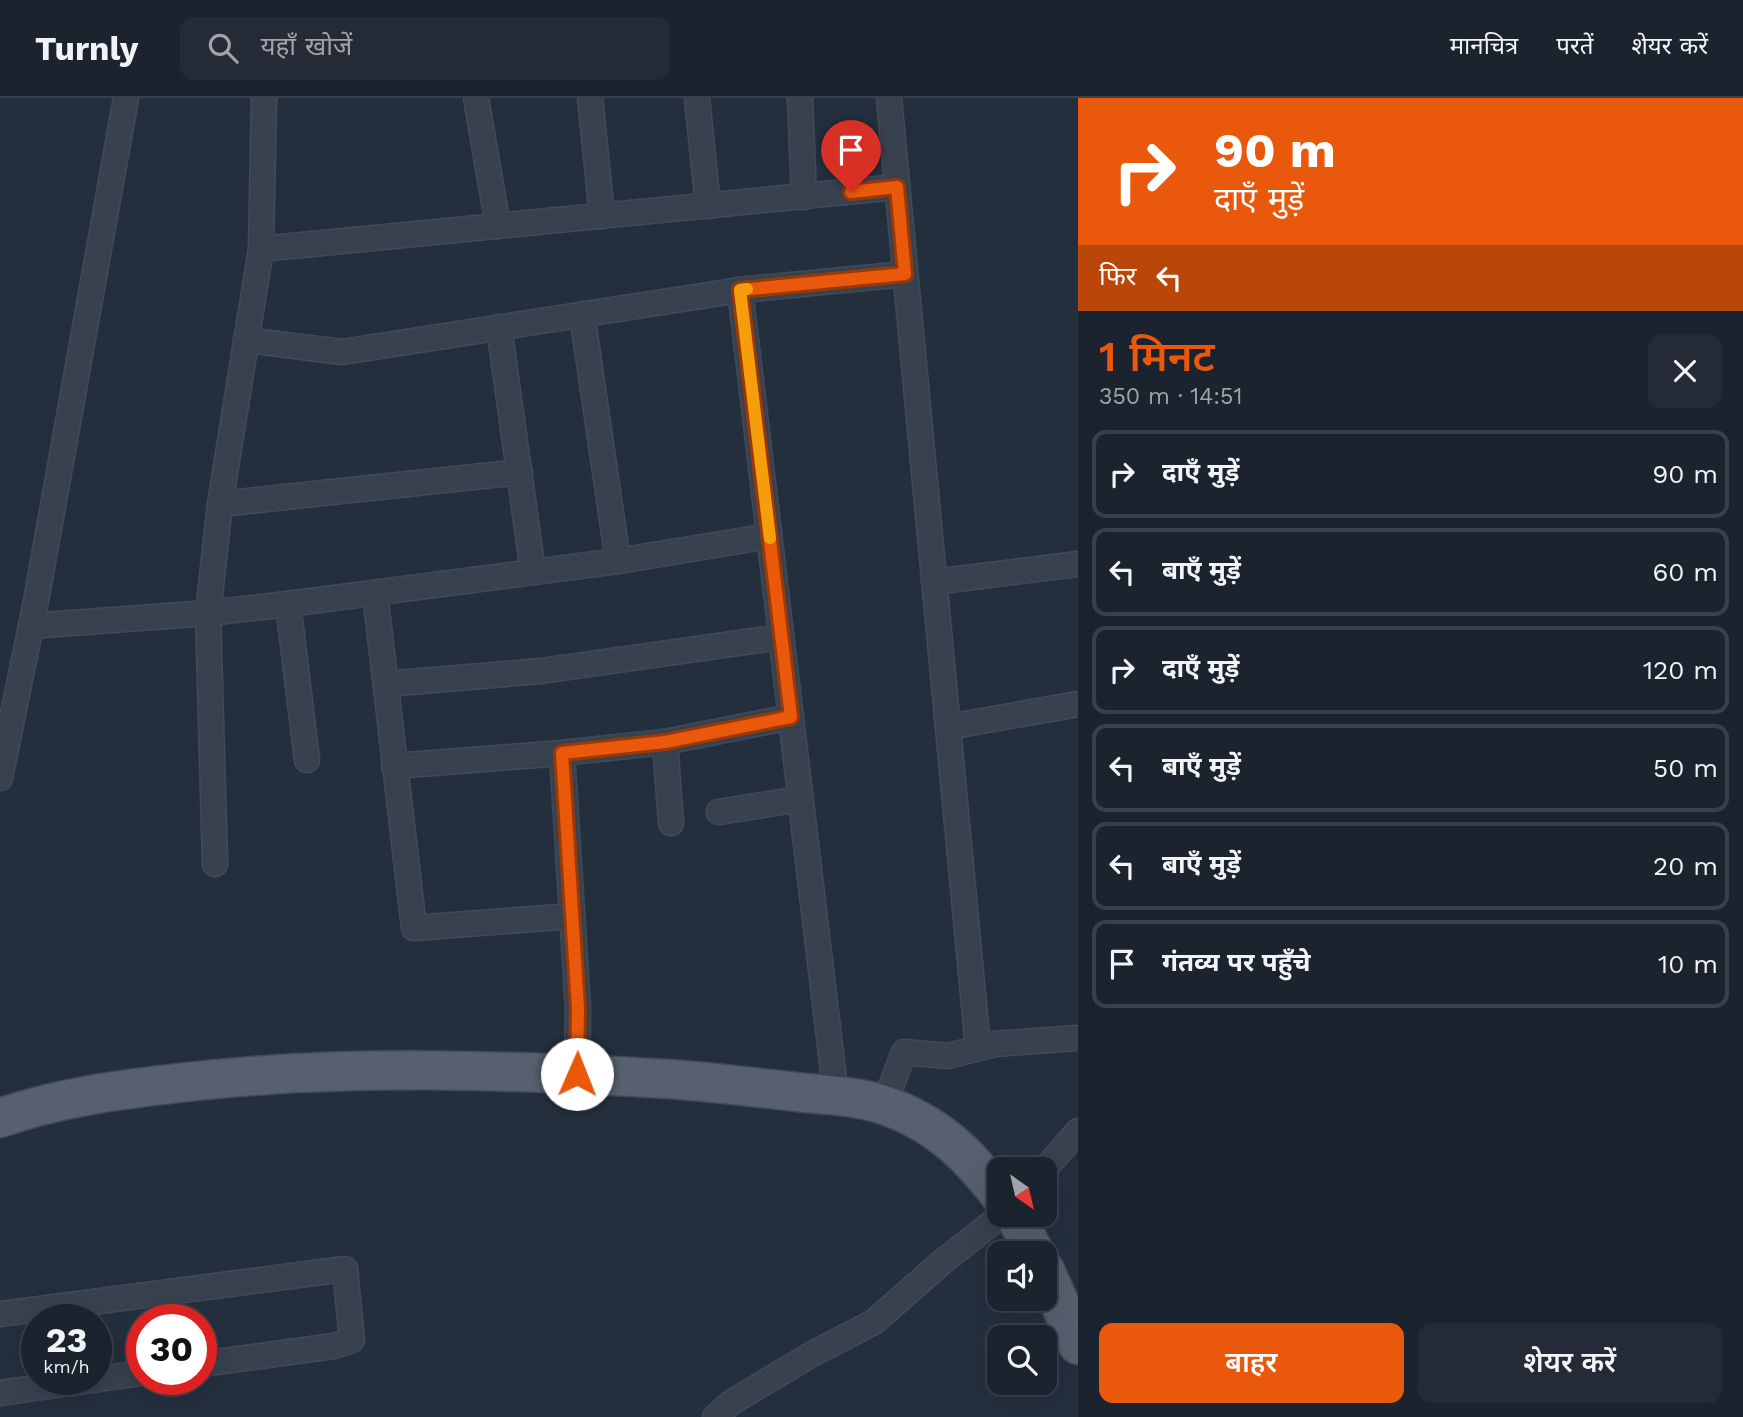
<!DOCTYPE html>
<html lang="hi">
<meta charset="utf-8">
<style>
body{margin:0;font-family:"Work Sans","Noto Sans Devanagari",sans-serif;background:#242b36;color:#f1f3f6;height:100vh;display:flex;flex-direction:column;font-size:26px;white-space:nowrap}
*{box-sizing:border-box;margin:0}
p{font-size:23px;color:#a0a4aa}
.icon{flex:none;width:38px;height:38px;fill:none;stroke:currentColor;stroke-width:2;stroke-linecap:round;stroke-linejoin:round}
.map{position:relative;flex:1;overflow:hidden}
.drawer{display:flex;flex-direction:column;background:#1b232e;width:665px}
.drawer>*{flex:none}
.top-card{background:#ea580c;color:#fff;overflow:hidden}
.needle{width:46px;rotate:146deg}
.buttons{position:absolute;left:987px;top:1059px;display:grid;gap:14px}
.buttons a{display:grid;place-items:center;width:70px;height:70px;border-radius:14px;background:#1b232e;box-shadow:0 7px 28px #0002,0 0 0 2px #39404a;font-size:35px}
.speed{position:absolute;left:21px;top:1206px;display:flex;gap:14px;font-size:35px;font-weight:700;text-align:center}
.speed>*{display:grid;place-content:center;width:91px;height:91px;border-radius:50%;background:#1b232e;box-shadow:0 7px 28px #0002,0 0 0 2px #39404a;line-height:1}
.speed small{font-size:18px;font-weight:400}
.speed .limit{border:10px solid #d22;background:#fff;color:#111}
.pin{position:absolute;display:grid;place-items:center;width:60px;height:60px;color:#fff;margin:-72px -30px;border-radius:50% 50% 50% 0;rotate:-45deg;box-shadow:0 0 7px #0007}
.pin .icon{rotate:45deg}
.me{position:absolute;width:77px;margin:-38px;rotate:1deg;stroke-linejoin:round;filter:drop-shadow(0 0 5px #0008)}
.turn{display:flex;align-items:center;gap:24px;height:147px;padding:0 21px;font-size:32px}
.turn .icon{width:91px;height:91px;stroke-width:2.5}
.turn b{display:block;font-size:49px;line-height:60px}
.then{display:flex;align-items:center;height:66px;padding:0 21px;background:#0003;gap:14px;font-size:26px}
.round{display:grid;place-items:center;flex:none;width:74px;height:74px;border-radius:14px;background:#242b36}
.headline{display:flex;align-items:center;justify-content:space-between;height:119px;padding:0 21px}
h1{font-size:42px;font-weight:600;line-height:52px;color:#ea580c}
.action{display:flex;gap:14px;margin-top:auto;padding:14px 21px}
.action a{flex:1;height:80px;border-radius:14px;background:#ea580c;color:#fff;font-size:28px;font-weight:600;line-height:80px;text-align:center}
.action a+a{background:#242b36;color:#f1f3f6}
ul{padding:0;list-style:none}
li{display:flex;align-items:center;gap:21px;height:88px;margin:0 14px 10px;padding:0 7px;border:4px solid #39404a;border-radius:14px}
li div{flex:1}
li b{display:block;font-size:26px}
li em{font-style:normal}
header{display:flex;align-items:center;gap:42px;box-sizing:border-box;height:98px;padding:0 35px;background:#1b232e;border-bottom:2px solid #39404a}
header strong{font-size:33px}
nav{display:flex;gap:38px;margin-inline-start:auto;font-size:24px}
.search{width:490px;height:63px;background:#242b36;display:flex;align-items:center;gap:18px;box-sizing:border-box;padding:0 24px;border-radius:14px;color:#a0a4aa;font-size:26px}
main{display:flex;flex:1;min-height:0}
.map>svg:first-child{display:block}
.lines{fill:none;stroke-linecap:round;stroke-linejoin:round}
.minor-casing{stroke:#414a57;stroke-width:27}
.primary-casing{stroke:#414a57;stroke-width:41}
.minor{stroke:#38414e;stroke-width:24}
.primary{stroke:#56606e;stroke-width:38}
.route-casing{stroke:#983908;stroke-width:18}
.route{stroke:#ea580c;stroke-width:12}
.slow{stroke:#f59e0b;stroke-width:12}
</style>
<header>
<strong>Turnly</strong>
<div class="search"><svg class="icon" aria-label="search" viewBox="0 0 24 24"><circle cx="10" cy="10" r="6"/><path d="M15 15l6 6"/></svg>यहाँ खोजें</div>
<nav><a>मानचित्र</a><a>परतें</a><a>शेयर करें</a></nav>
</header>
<main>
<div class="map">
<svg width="1078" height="1319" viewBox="0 0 1078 1319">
<rect width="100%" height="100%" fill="#242f3e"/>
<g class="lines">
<g class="minor-casing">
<g id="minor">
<path d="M476 0 498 128"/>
<path d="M590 0 602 118"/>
<path d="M697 0 708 108"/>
<path d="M800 0 804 99"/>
<path d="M889 0 978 950"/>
<path d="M261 151 897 89"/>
<path d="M740 192 836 998"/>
<path d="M582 216 618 463"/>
<path d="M499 229 533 474"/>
<path d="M246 242 342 254 740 192 905 176"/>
<path d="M220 406 520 374"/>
<path d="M934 484 1078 466"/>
<path d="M375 495 414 830 572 818"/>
<path d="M288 506 307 662"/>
<path d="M31 528 208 515 288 506 618 463 769 438"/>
<path d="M387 586 541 573 781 539"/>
<path d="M948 629 1078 606"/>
<path d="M665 644 671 725"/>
<path d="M562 655 578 910 577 976"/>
<path d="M394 668 562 655 665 644 791 619"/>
<path d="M0 680 36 503 126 0"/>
<path d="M719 714 800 701"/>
<path d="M215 766 208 515 220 406 261 151 264 0"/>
<path d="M884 1007 904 954 948 958 995 946 1078 940"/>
<path d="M1045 1071 1078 1033"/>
<path d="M0 1216 345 1171 352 1242 334 1248 201 1266"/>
<path d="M0 1295 142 1275"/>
<path d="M715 1319 732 1304 814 1255 874 1224 941 1165 1003 1116"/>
</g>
</g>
<g class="primary-casing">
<g id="primary">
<path d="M0 1020C60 999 124 991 187 984 347 966 508 972 668 981 714 984 760 990 806 995 831 997 860 999 884 1007 936 1025 966 1054 999 1096"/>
<path d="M1014 1116 1035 1155"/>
<path d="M1045 1172 1078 1247"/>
</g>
</g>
<use href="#minor" class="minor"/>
<use href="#primary" class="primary"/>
</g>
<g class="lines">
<g class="route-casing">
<path id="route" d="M577 976 578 910 562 655 665 644 791 619 740 192 905 176 897 89 851 94"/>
</g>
<use href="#route" class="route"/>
<path class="slow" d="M747 191 740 192 770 440"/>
</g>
</svg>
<div class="buttons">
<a><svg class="needle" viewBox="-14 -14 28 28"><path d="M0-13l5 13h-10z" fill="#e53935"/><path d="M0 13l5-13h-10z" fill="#a0a4aa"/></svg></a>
<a><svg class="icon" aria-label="sound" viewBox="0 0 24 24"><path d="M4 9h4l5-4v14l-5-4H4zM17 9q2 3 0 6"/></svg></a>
<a><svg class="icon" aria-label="search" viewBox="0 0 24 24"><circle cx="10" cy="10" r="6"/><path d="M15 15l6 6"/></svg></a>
</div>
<div class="speed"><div>23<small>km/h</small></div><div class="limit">30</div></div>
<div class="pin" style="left:851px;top:94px;background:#d93025"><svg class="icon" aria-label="arrive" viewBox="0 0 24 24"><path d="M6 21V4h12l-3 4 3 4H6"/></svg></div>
<svg class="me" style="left:577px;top:976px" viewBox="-20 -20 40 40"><circle r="19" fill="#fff"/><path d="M0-13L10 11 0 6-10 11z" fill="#ea580c"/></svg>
</div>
<section class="drawer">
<div class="top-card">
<div class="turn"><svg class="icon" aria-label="right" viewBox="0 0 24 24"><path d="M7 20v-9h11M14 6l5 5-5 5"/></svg><div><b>90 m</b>दाएँ मुड़ें</div></div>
<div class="then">फिर<svg class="icon" aria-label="left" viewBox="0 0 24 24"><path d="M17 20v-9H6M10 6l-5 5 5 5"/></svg></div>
</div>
<div class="headline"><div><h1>1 मिनट</h1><p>350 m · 14:51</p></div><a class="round"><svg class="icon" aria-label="close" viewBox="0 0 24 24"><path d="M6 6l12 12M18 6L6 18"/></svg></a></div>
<ul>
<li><svg class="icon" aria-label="right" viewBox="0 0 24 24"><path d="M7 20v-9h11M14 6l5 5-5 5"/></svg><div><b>दाएँ मुड़ें</b></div><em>90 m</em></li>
<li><svg class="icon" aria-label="left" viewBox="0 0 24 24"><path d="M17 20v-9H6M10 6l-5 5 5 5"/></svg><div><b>बाएँ मुड़ें</b></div><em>60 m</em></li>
<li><svg class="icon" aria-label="right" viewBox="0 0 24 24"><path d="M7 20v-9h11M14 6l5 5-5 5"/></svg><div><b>दाएँ मुड़ें</b></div><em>120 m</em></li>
<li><svg class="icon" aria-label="left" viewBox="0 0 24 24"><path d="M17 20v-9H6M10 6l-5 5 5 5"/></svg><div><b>बाएँ मुड़ें</b></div><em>50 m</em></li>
<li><svg class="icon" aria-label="left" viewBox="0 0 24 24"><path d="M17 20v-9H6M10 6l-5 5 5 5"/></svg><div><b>बाएँ मुड़ें</b></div><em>20 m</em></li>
<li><svg class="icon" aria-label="arrive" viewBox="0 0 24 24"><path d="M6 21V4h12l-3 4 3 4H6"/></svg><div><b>गंतव्य पर पहुँचे</b></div><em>10 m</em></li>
</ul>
<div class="action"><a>बाहर</a><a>शेयर करें</a></div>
</section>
</main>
